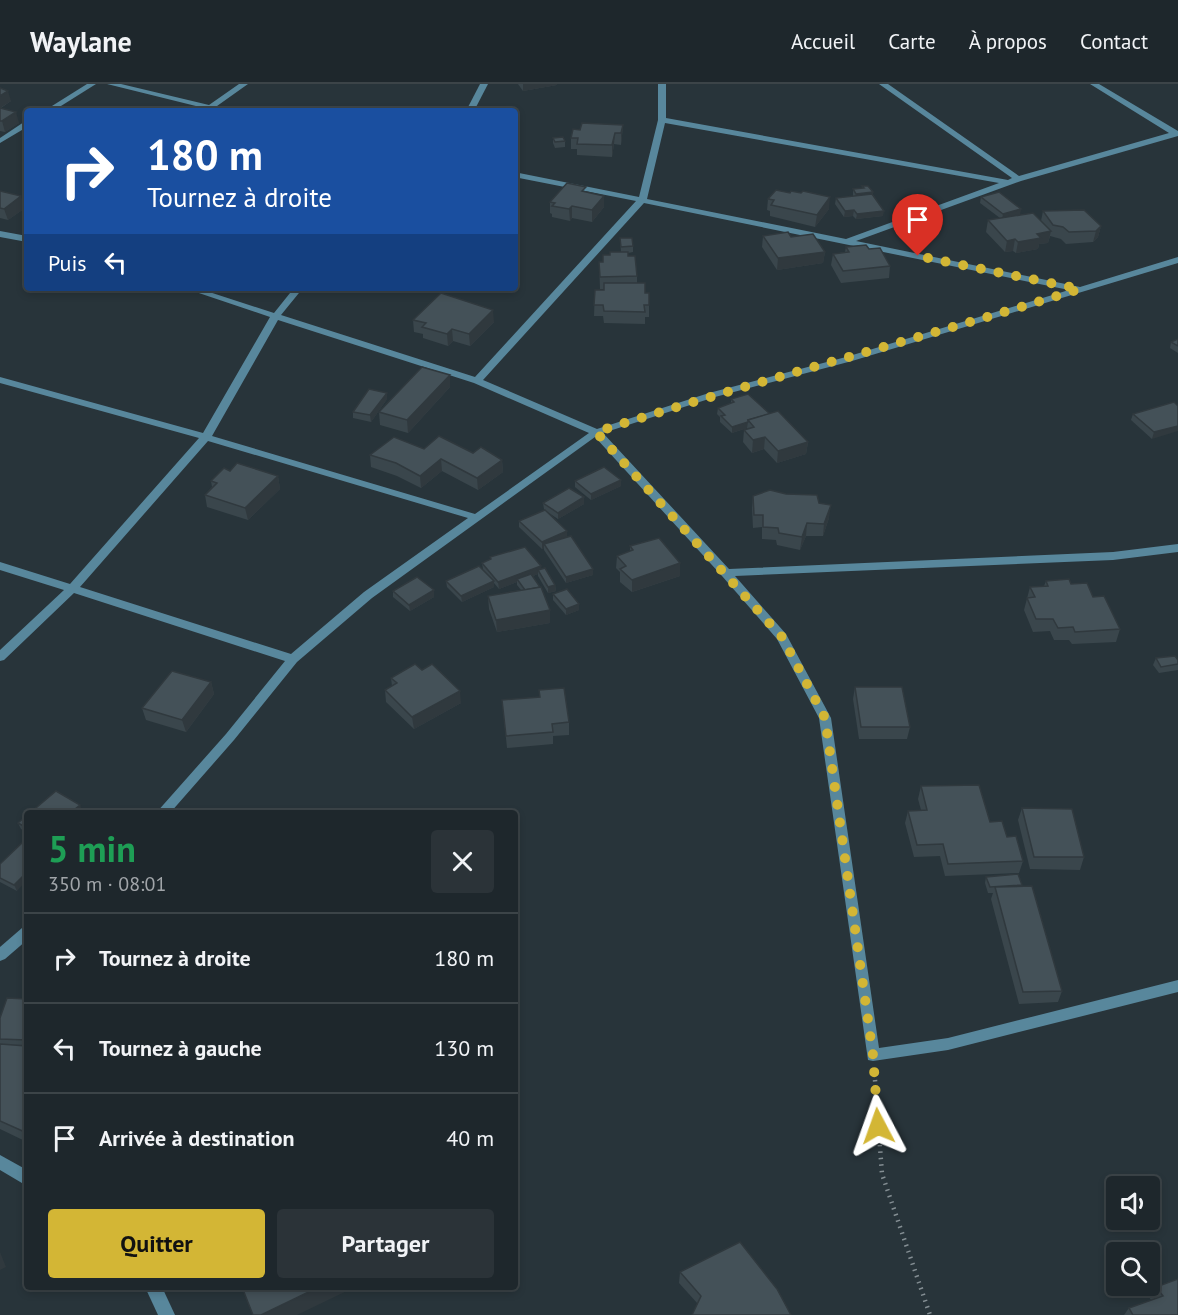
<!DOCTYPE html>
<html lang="fr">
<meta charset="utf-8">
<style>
body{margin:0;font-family:"PT Sans",sans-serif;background:#2b3338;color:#f1f3f6;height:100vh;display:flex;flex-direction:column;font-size:22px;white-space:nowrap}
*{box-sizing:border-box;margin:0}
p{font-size:20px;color:#a1a5a9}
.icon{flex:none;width:33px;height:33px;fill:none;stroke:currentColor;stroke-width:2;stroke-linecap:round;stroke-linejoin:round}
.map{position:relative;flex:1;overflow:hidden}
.sheet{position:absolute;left:24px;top:726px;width:494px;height:480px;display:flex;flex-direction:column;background:#1e272c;border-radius:6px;box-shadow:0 3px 9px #0003,0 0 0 2px #3c4448}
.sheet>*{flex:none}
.top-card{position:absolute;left:24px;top:24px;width:494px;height:183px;border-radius:6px;box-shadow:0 3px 9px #0003,0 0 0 2px #3c4448;background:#1a4fa0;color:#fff;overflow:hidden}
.buttons{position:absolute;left:1106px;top:1092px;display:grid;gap:12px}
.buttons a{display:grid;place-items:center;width:54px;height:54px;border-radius:6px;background:#1e272c;box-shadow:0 3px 9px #0003,0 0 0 2px #3c4448;font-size:30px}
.pin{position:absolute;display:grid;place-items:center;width:51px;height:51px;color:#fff;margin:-62px -26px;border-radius:50% 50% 50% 0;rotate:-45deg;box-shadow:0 0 6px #0007}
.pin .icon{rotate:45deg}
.me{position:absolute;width:66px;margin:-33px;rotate:356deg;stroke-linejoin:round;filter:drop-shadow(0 0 4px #0008)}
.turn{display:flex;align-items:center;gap:21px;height:126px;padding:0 24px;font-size:27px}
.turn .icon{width:78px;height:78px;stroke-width:2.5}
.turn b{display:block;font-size:42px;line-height:51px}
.then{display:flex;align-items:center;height:57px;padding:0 24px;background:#0003;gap:12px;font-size:22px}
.round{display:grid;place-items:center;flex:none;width:63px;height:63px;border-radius:6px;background:#2b3338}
.overview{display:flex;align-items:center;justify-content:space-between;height:102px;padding:0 24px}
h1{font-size:36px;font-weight:700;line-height:45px;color:#1e9e55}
.cta{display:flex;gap:12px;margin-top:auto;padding:12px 24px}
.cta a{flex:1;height:69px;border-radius:6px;background:#d3b635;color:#111;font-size:24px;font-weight:700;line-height:69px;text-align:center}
.cta a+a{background:#2b3338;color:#f1f3f6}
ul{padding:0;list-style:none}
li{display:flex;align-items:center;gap:18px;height:90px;padding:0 24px;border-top:2px solid #3c4448}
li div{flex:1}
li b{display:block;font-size:22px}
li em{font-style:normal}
header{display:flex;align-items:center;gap:36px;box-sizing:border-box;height:84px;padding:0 30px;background:#1e272c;border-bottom:2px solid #3c4448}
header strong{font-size:28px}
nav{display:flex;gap:33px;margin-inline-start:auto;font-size:21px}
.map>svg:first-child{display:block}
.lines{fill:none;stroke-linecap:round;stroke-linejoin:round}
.path{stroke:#848e93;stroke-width:4.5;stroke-dasharray:1.5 5;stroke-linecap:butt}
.minor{fill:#58879c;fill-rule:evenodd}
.wall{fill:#3a464c}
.shaded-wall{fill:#30393e}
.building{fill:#445158;stroke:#30393e;stroke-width:1.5}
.route{stroke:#d3b635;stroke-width:10;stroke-dasharray:0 18}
</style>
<header>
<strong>Waylane</strong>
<nav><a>Accueil</a><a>Carte</a><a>À propos</a><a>Contact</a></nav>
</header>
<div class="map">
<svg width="1178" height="1231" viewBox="0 0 1178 1231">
<rect width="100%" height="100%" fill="#28343a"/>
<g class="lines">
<path class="path" d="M875 996 882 1090 930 1231"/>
<g class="minor">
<path d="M87 0H96L53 27H44Z"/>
<path d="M107 0H121L209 21 239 0H248L217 22 231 27H203L204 24Z"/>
<path d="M480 0H488L474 27H466Z"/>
<path d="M658 0H666V34L1008 96 1012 94 879 0H888L1019 92 1169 49 1090 0H1099L1178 47V52L1021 97 856 157 1080 203 1178 173V179L852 277 715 313 603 349 729 485 1113 468 1178 460V468L1113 476 735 492 786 550 831 634 879 964 948 954 1178 896V908L948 966 873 977 868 976 819 634 777 555 722 492 595 353 372 514 297 578 234 656 170 729H156L226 650 285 577 74 509 4 576 0 577V566L64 506 0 486V478L70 500 199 354 0 299V293L203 349 270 233 184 204H197L274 229 294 204H303L281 231 475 293 636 117 514 93V88L639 113 658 36ZM665 39 999 99 846 155 647 115ZM644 119 1069 206 846 273 709 309 597 345 483 296ZM278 236 474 299 589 349 475 430 212 352ZM208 357 468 434 364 508 291 570 80 503Z"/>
<path d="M24 38H27V43L0 59V54Z"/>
<path d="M0 147 27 152V158L0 153Z"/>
<path d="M27 842V856L5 875 0 877V863L22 844Z"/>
<path d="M0 1071 27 1086V1102L0 1086Z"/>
<path d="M145 1203H162L175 1231H158Z"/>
</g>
</g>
<g class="wall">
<path d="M518 0H557V1L523 7Z"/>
<path d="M0 4 11 17 1 24 19 39 5 48 0 47Z"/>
<path d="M623 41 622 52 621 61 614 60 612 73 577 71V65H571V54L580 46Z"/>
<path d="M553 54 565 57V63L555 64 553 59Z"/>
<path d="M862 102 873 108V111L883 132 856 135 853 132 844 133 835 120 836 114 853 112V105H862Z"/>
<path d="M0 107 25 124 8 136 0 134Z"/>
<path d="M586 108 604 123 592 138 572 134 570 137 552 133V130L550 129V118Z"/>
<path d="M981 113 1020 131 1015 132 1041 137 1043 127 1101 142 1098 153 1093 158 1066 160 1061 155 1050 152 1048 159 1039 160 1038 165 1016 169 1013 167 1005 168 986 148 988 136 1000 134 980 119Z"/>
<path d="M768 115 829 125 815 143 770 132V127L767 126Z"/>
<path d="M763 152 791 153 825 168 823 179 777 186 762 163Z"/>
<path d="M620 154 633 162V168L628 169V172L637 192V199L645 209H649V233H645V240L604 239 603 232H594L595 206H604V205H600L599 178H603V171H610L621 168Z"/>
<path d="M846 163 869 165 890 182 889 194 841 199 831 181 833 170 845 168Z"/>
<path d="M413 236 494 238 470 262 453 257 448 262 423 254V250L414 248Z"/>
<path d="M1178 255V269L1170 264 1171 258Z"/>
<path d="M450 291V303L408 349 380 341 379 328Z"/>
<path d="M387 315 371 338 353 334V328Z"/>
<path d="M731 315 770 330 808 358 806 370 777 379 764 365 752 369 743 358 744 346 747 345V344L732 349 720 338V333L717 330 718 324 731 320Z"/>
<path d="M1174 318 1152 355 1131 336 1133 330Z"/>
<path d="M424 365 473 369 502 376 503 388 478 406 442 387 421 404 397 392 371 383 370 371Z"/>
<path d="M230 387 278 392 280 405 248 436 207 423 205 411 212 403 211 397Z"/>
<path d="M621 396V402L591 416 575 403V397Z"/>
<path d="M753 412 819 419 829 434 823 452H806L800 466 777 461 776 456 762 455V443L753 444 752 424Z"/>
<path d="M584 413V420L558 435 546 427 567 447V453L593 485V491L566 499 544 466V464L542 465 519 443V437L545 426 544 425 543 419Z"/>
<path d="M630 462 680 492 632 508 620 498V488L616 484 617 472 630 467Z"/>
<path d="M490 473 541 482V485L555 501 556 507 548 509 538 492V490L533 492 550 526V539L497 548 489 525 488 512 521 506 517 501V498L499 505 494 499V503L462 518 447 503 446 497 483 485 482 479 490 476Z"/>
<path d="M1046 497 1071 500 1093 513 1120 545 1116 558 1072 560 1069 556H1054L1050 547 1033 548 1024 526 1030 503 1044 502Z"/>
<path d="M393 507 434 513 410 527 393 513Z"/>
<path d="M553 510 579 520V526L566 531 553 516Z"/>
<path d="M1156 574 1178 576V586L1159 589 1153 581Z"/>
<path d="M391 594 461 619 414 645 386 618 385 606 392 602Z"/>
<path d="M211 598 214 610 186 648 146 636 142 624Z"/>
<path d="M855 603 910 643 907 655H859L853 615Z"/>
<path d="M539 606 569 638V651L553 652V660L507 664 502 616 539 613Z"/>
<path d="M921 702 990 738 1007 753 1023 777 1019 789 945 792 940 772 914 773 905 739 908 727 921 726 918 715Z"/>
<path d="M1022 724 1084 773 1080 786 1030 785 1018 736Z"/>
<path d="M27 731V749L21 745 18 739Z"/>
<path d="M23 758 17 807 0 798V780Z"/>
<path d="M986 793 1022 801V802L1062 907 1058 918 1019 920 991 815 993 809H988L985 799Z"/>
<path d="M27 915V1058L0 1045V934Z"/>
<path d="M680 1188 791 1231 698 1220 679 1199Z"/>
<path d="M1156 1203 1178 1231H1124L1129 1224 1151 1216 1149 1213Z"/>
</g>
<g class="shaded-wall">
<path d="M523 0H557V1L523 7Z"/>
<path d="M8 7 11 17 0 24V12Z"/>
<path d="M16 28 19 39 5 48 2 37Z"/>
<path d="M623 41 622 52 621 61V49Z"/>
<path d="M615 49 614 60 612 73V61Z"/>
<path d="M873 108 872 114 855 116 856 110Z"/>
<path d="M21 112 25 124 8 136 4 125Z"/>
<path d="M604 112V123L592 138V126Z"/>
<path d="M830 113 829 125 815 143 817 131Z"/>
<path d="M572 122V134L570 137 569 125Z"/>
<path d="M1021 125 1020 131 1002 135 1003 130Z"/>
<path d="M854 126 853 132 844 133 845 127Z"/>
<path d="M884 127 883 132 856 135 857 130Z"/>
<path d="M1101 142 1098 153 1093 158 1096 147Z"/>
<path d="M1051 147 1048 159 1039 160 1038 165 1016 169 1018 158 1037 150Z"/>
<path d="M1015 155 1013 167 1005 168 1007 157Z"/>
<path d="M825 168 823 179 777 186 778 174Z"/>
<path d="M493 226 494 238 470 262 469 250Z"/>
<path d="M452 245 453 257 448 262 447 250Z"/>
<path d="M450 291V303L408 349 407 336Z"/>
<path d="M387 309V315L371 338 370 331Z"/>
<path d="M748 338 747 344 732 349V343Z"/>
<path d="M1178 342V347L1152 355 1154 348Z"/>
<path d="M765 353 764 365 752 369 753 356Z"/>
<path d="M808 358 806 370 777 379 778 367Z"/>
<path d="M441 375 442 387 421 404 420 392Z"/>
<path d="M502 376 503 388 478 406 477 394Z"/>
<path d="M278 392 280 405 248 436 245 424Z"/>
<path d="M621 396V402L591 416V410Z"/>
<path d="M584 413V420L558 435V429Z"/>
<path d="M831 421 829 434 823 452 824 440Z"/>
<path d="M807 439 806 452 800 466 802 453Z"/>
<path d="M567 447V453L544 460V464L542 465V458Z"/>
<path d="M680 479V492L632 508V496Z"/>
<path d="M541 482 542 489 538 486V490L519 497 517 495V498L499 505 498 498Z"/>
<path d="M593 485V491L566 499V493Z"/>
<path d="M494 497V503L462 518 461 512Z"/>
<path d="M555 501 556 507 548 509V503Z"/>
<path d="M434 506V513L410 527 409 521Z"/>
<path d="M579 520V526L566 531V525Z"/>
<path d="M550 526V539L497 548 496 536Z"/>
<path d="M211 598 214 610 186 648 182 636Z"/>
<path d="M460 607 461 619 414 645 412 633Z"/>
<path d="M80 721 82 727 80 729H70Z"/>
<path d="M27 788V796L17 807 14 801Z"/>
<path d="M0 1168 6 1183 0 1186Z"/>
<path d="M319 1203H355L297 1231H261Z"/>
</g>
<g class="building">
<path d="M0 4 8 7 0 12Z"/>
<path d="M0 24 16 28 2 37H0Z"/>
<path d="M582 39 623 41 621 49H615L612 61 577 60 578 54H571L573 45 580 46Z"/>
<path d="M563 53 565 57 555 58 553 54Z"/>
<path d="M567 99 586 103 582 107 604 112 592 126 572 122 569 125 552 122 555 119 550 118Z"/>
<path d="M862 102H868L873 108 856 110 853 105 864 104Z"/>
<path d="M776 106 790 109 791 107 801 109 803 107 830 113 817 131 771 121 774 116 768 115Z"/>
<path d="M0 107 21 112 4 125 0 124Z"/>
<path d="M999 108 1021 125 1003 130 981 113Z"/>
<path d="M872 110 884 127 857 130 854 126 845 127 836 114Z"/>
<path d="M1084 126 1101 142 1096 147 1069 148 1063 143 1053 141 1043 127Z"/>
<path d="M1033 129 1051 147 1037 150 1041 154 1018 158 1015 155 1007 157 988 136Z"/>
<path d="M788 148 791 153 813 150 825 168 778 174 763 152Z"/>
<path d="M620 154H632L633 162 621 163Z"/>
<path d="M866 161 869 165 880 164 890 182 843 187 833 170 849 168 846 163Z"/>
<path d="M610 168H628V172H635L637 192 600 193 599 178H603V171H610Z"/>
<path d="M604 199H645V209H649V221H644L645 228 604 227 603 221H594L595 206H604Z"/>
<path d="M441 209 493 226 469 250 452 245 447 250 422 243 426 239 413 236Z"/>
<path d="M1178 255V262L1171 258Z"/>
<path d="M422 283 450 291 407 336 379 328Z"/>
<path d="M369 305 387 309 370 331 353 328Z"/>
<path d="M748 310 770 330 748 336V338L732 343 721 332 725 331 718 324 734 318 731 315Z"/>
<path d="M1174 318 1178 322V342L1154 348 1133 330Z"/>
<path d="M778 327 808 358 778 367 765 353 753 356 744 346 754 343 748 336Z"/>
<path d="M439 352 473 369 481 363 502 376 477 394 441 375 420 392 396 379 370 371 394 353 424 365Z"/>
<path d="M237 379 278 392 245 424 205 411 217 399 211 397 224 384 230 387Z"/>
<path d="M604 383 621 396 591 410 575 397Z"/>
<path d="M569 404 584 413 558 429 543 419Z"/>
<path d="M770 406 786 410 817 411 819 419 831 421 824 440 807 439 802 453 779 449 778 444 763 443V431H754L753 412Z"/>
<path d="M545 426 567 447 542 458 519 437Z"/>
<path d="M571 452 593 485 566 493 544 460Z"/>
<path d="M659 454 680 479 632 496 620 485 626 482 617 472 633 466 630 462Z"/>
<path d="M525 463 541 482 498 498 482 479 491 475 490 473Z"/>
<path d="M479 482 494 497 461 512 446 497Z"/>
<path d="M545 484 555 501 548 503 538 486Z"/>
<path d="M531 490 540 503 525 506 517 495Z"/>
<path d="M417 493 434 506 409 521 393 507Z"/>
<path d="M1069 495 1071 500 1087 499 1093 513 1104 512 1120 545 1075 548 1073 543 1058 544 1053 535H1036L1027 514 1035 513 1030 503 1048 502 1046 497Z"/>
<path d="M541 503 550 526 496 536 488 512Z"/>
<path d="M567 505 579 520 566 525 553 510Z"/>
<path d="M1175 572 1178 576V580L1161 583 1156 574Z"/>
<path d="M415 580 422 586 432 580 460 607 412 633 385 606 397 599 391 594Z"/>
<path d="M172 587 211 598 182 636 142 624Z"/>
<path d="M855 603H902L910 643H861Z"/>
<path d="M564 604 569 638 552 640 553 648 506 652 502 616 540 613 539 606Z"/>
<path d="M979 701 990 738 1002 737 1007 753 1016 752 1023 777 948 780 943 760 917 761 908 727 927 726 921 702Z"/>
<path d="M56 707 80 721 70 729H30Z"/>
<path d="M1022 724 1072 725 1084 773H1034Z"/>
<path d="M208 725 227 728V729H207Z"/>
<path d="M27 731V744L18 739Z"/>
<path d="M23 758 27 760V788L14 801 0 794V780Z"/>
<path d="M1018 790 1022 801 990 803 986 793Z"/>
<path d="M1032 802 1062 907 1023 908 995 803Z"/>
<path d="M7 914 27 915V956L0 955V934Z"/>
<path d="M0 960 27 962V1049L0 1037Z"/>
<path d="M740 1158 777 1205 791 1231H692L701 1212 680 1188Z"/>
<path d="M1178 1195V1231H1133L1129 1224 1163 1212 1156 1203Z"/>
<path d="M242 1203H319L261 1231H253Z"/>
</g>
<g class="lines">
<path class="route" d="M878 1042 873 971 825 634 782 553 596 348C756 297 919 255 1080 205L918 172"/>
</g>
</svg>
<div class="buttons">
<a><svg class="icon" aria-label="sound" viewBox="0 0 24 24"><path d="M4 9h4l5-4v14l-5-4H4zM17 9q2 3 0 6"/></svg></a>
<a><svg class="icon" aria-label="search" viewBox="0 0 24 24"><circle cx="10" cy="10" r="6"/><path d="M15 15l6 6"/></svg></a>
</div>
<div class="pin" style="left:918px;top:172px;background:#d93025"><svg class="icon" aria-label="arrive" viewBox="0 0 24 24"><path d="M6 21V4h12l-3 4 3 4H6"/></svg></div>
<svg class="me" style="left:878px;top:1042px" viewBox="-20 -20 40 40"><path d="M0-17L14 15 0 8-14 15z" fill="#d3b635" stroke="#fff" stroke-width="4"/></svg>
<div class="top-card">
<div class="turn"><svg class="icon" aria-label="right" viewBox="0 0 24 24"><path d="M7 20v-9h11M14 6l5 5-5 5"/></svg><div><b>180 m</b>Tournez à droite</div></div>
<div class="then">Puis<svg class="icon" aria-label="left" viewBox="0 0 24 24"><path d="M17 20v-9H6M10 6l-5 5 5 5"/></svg></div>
</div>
<section class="sheet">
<div class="overview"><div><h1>5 min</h1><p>350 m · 08:01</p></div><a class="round"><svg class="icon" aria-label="close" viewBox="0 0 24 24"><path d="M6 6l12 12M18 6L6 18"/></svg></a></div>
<ul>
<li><svg class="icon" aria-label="right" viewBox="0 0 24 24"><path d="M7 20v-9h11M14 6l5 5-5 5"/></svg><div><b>Tournez à droite</b></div><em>180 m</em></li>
<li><svg class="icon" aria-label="left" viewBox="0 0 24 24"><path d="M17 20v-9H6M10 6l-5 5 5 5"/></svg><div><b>Tournez à gauche</b></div><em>130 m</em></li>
<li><svg class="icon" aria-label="arrive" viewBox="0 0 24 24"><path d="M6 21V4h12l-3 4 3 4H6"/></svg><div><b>Arrivée à destination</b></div><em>40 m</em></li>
</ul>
<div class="cta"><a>Quitter</a><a>Partager</a></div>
</section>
</div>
